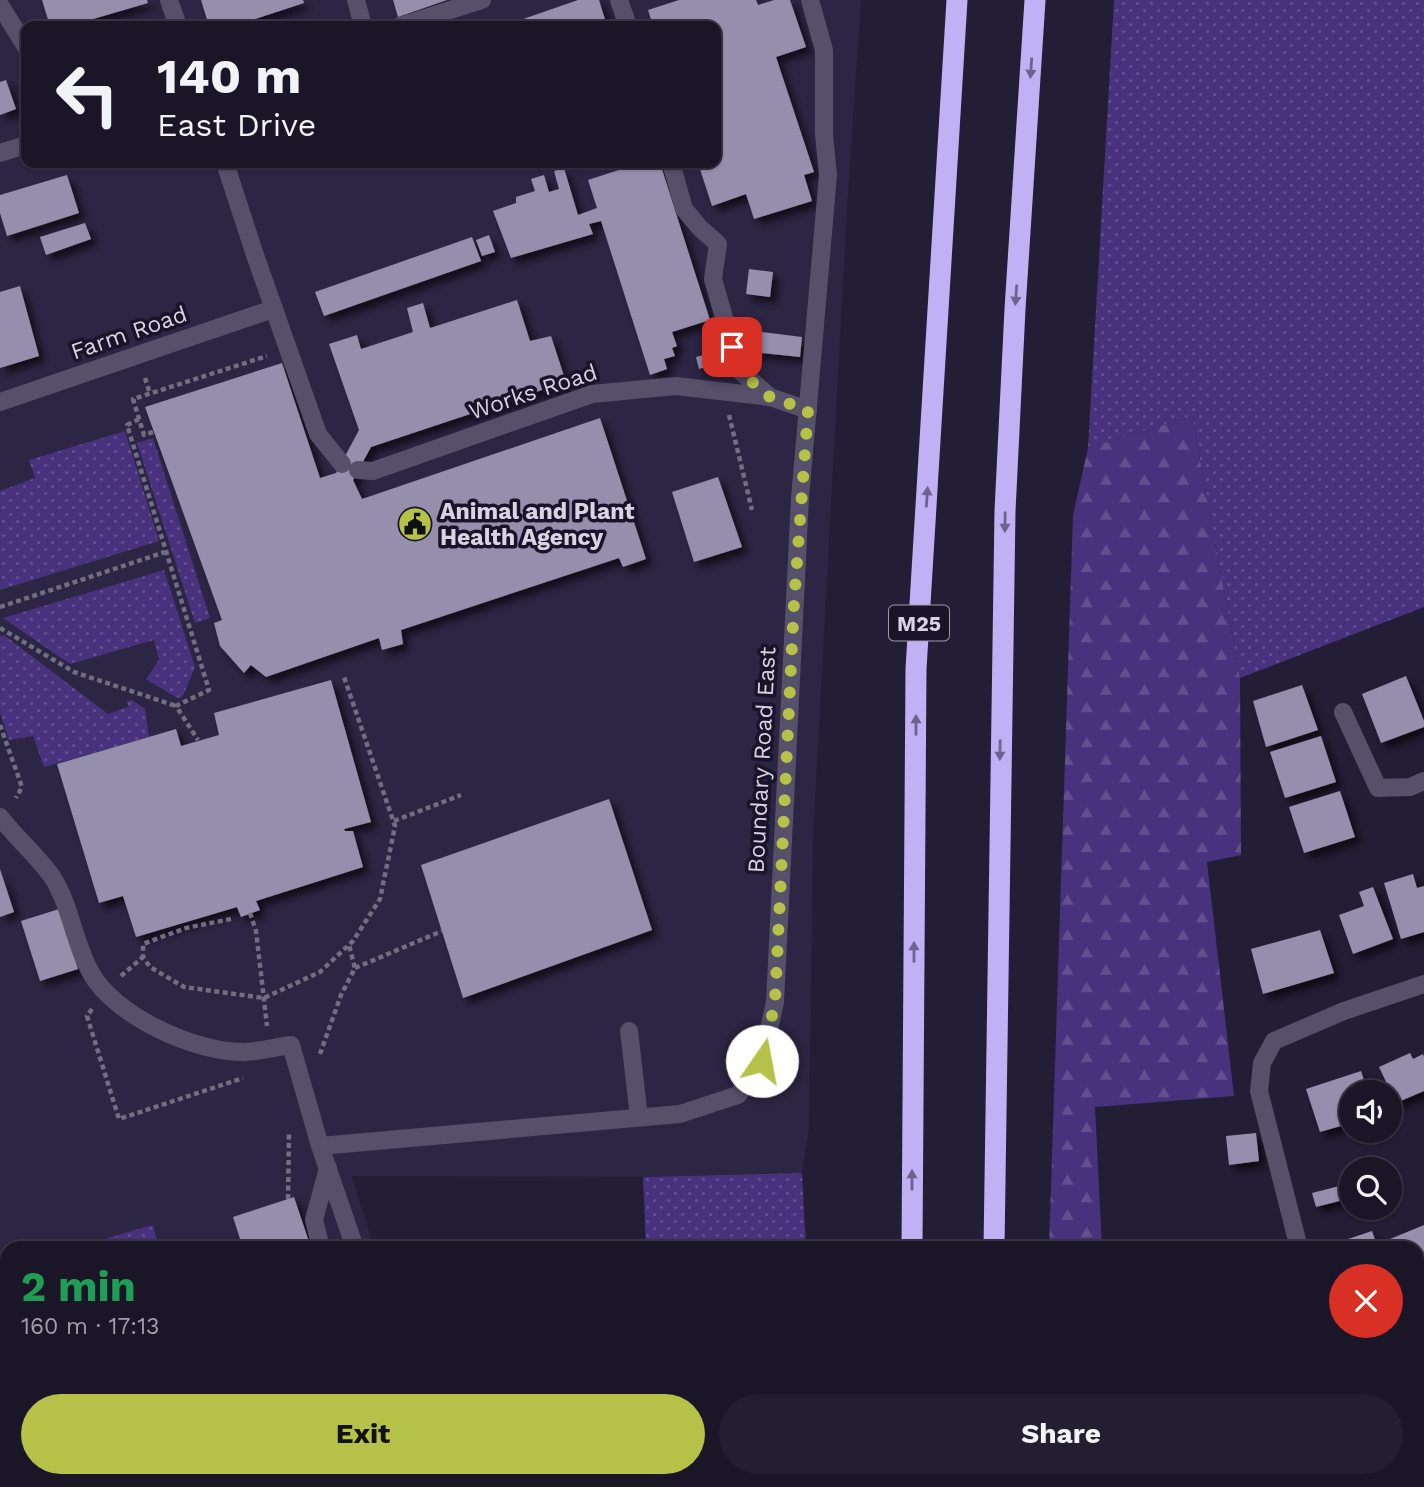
<!DOCTYPE html>
<meta charset="utf-8">
<style>
body{margin:0;font-family:"Work Sans",sans-serif;background:#231f30;color:#f1f3f6;height:100vh;display:flex;flex-direction:column;font-size:26px;white-space:nowrap}
*{box-sizing:border-box;margin:0}
p{font-size:23px;color:#9f9fa8}
.icon{flex:none;width:38px;height:38px;fill:none;stroke:currentColor;stroke-width:2;stroke-linecap:round;stroke-linejoin:round}
.map{position:relative;flex:1;overflow:hidden}
.side{position:absolute;left:0px;top:1241px;width:1424px;height:247px;display:flex;flex-direction:column;background:#1a1628;border-radius:21px 21px 0 0;box-shadow:0 2px 5px #0004,0 0 0 2px #383545}
.side>*{flex:none}
.guide{position:absolute;left:21px;top:21px;width:700px;height:147px;border-radius:14px;box-shadow:0 2px 5px #0004,0 0 0 2px #383545;background:#1a1628;color:#f1f3f6;overflow:hidden}
.tools{position:absolute;left:1339px;top:1080px;display:grid;gap:14px}
.tools a{display:grid;place-items:center;width:63px;height:63px;border-radius:50%;background:#1a1628;box-shadow:0 2px 5px #0004,0 0 0 2px #383545;font-size:35px}
.pin{position:absolute;display:grid;place-items:center;width:60px;height:60px;color:#fff;margin:-30px;border-radius:14px;box-shadow:0 4px 10px #0006}
.me{position:absolute;width:77px;margin:-38px;rotate:12deg;stroke-linejoin:round;filter:drop-shadow(0 0 5px #0008)}
.turn{display:flex;align-items:center;gap:24px;height:147px;padding:0 21px;font-size:32px}
.turn .icon{width:91px;height:91px;stroke-width:2.5}
.turn b{display:block;font-size:49px;line-height:60px}
.round{display:grid;place-items:center;flex:none;width:74px;height:74px;border-radius:37px;background:#231f30}
.overview{display:flex;align-items:center;justify-content:space-between;height:119px;padding:0 21px}
h1{font-size:42px;font-weight:700;line-height:52px;color:#1e9e55}
.cta{display:flex;gap:14px;margin-top:auto;padding:14px 21px}
.cta a{flex:1;height:80px;border-radius:42px;background:#b6c148;color:#111;font-size:28px;font-weight:700;line-height:80px;text-align:center}
.cta a+a{background:#231f30;color:#f1f3f6}
.map>svg:first-child{display:block}
.built{fill:#2c2543;fill-rule:evenodd}
.grass{fill:url(#grass-dots)}
.forest{fill:url(#forest-firs)}
.building{fill:#958fad;filter:url(#shadow)}
.lines{fill:none;stroke-linecap:round;stroke-linejoin:round}
.path{stroke:#726e82;stroke-width:4.5;stroke-dasharray:5 3.5;stroke-linecap:butt}
.minor{stroke:#56506b;stroke-width:18}
.major{stroke:#968abe;stroke-width:18}
.highway{stroke:#c0b1f5;stroke-width:21}
.oneway{fill:#6d6290}
.route{stroke:#b6c148;stroke-width:12;stroke-dasharray:0 21.6}
.labels{text-anchor:middle;dominant-baseline:central;stroke-width:7;stroke-linejoin:round;paint-order:stroke}
.shield{fill:#1a142a;stroke:#9e9aac;stroke-width:2}
.shield-label{font-size:21px;font-weight:bold;fill:#d7d4e4}
.street-label{font-size:23px;fill:#d7d4e4;stroke:#1a142a}
.poi-label{font-size:23px;font-weight:bold;fill:#d7d4e4;stroke:#1a142a;text-anchor:start}
</style>
<div class="map">
<svg width="1424" height="1487" viewBox="0 0 1424 1487">
<defs>
<pattern id="grass-dots" width="8" height="8" patternUnits="userSpaceOnUse" patternTransform="scale(1.75)"><rect width="8" height="8" fill="#49327d"/><path d="M2 2h.1M6 6h.1" fill="none" stroke="#624f8f" stroke-width="1.8" stroke-linecap="round"/></pattern>
<pattern id="forest-firs" width="22" height="20" patternUnits="userSpaceOnUse" patternTransform="scale(1.75)"><rect width="22" height="20" fill="#49327d"/><path d="M5 1l3.5 6h-7zM16 11l3.5 6h-7z" fill="#624f8f"/></pattern>
<filter id="shadow"><feDropShadow dx="6" dy="6" stdDeviation="3.5" flood-color="#0009"/></filter>
</defs>
<rect width="100%" height="100%" fill="#231d35"/>
<path class="built" d="M0 0H861L847 209 813 839 809 1128 802 1173 643 1177 352 1176 374 1248H7V1398L0 1400ZM26 26H716V163H26Z"/>
<g class="grass">
<path d="M1114 0H1424V607L1240 678 1192 416 1088 448Z"/>
<path d="M125 431 159 541 0 590V491L35 478 29 460Z"/>
<path d="M153 438 210 618 195 623 137 443Z"/>
<path d="M164 570 195 667 183 696 177 698 146 679 159 660 154 640 70 664 3 618Z"/>
<path d="M4 635 108 714 128 707 127 701 132 700 145 709 149 737 44 767 33 736 9 740 0 712V636Z"/>
<path d="M802 1173 806 1248H646L643 1177Z"/>
<path d="M153 1225 159 1248H75L145 1227Z"/>
<path d="M7 1268V1398L0 1400V1270Z"/>
</g>
<path class="forest" d="M1192 416 1240 678 1241 855 1207 862 1234 1096 1095 1107 1102 1248H1049L1073 515 1088 448Z"/>
<g class="building">
<path d="M42 0H147L148 3 69 26H50Z"/>
<path d="M201 0H303L304 3 234 26H209Z"/>
<path d="M393 0H447L398 17Z"/>
<path d="M578 0H599L607 26H503Z"/>
<path d="M679 0H756L758 5 774 0H790L806 47 776 57 814 172 804 175 812 201 754 219 746 194 712 206 698 163H716V26H653L648 10Z"/>
<path d="M6 80 16 109 0 115V82Z"/>
<path d="M627 163H660L710 320 672 332 677 346 672 348 675 356 664 359 667 369 650 375 601 221 589 224 593 234 511 258 493 211 516 203V197L535 191 531 179 544 175 549 192 559 189 554 171 564 168 578 215 597 208 588 180 628 167Z"/>
<path d="M67 175 79 213 7 236 0 213V195Z"/>
<path d="M85 223 91 239 46 255 40 237Z"/>
<path d="M489 235 495 252 482 256 476 240Z"/>
<path d="M472 237 481 261 324 316 315 292Z"/>
<path d="M749 269 773 272 770 297 746 294Z"/>
<path d="M20 286 39 356 0 368V292Z"/>
<path d="M517 300 530 341 551 336 566 382 371 447 353 480 362 499 600 418 646 559 623 567 619 558 401 630 403 644 382 650 379 638 266 677 251 665 244 673 220 646 214 623 222 620 145 407 282 363 320 478 336 473 359 430 329 344 357 335 361 349 413 332 407 308 423 303 430 328Z"/>
<path d="M754 331 802 337 800 357 752 352Z"/>
<path d="M708 354 711 365 699 369 696 357Z"/>
<path d="M718 477 742 547 694 562 672 492Z"/>
<path d="M1406 676 1424 721V727L1381 743 1362 694Z"/>
<path d="M331 680 371 822 344 829 345 831H353L363 867 256 901 260 910 241 917 237 907 136 937 123 896 99 903 57 764 176 729 181 746 219 735 214 713Z"/>
<path d="M1302 685 1318 730 1266 747 1253 701Z"/>
<path d="M1321 736 1336 782 1285 798 1270 752Z"/>
<path d="M1340 791 1355 837 1304 853 1289 807Z"/>
<path d="M609 799 652 930 463 998 421 865Z"/>
<path d="M0 869 14 912 0 917Z"/>
<path d="M1413 874 1417 888 1424 886V932L1401 939 1384 883Z"/>
<path d="M1373 887 1393 939 1353 954 1339 915 1364 906 1359 892Z"/>
<path d="M59 909 78 969 40 981 21 921Z"/>
<path d="M1320 930 1334 973 1263 994 1251 949Z"/>
<path d="M1410 1053 1413 1059 1423 1054 1424 1057V1091L1396 1103 1379 1067Z"/>
<path d="M1361 1071 1368 1092H1351V1123L1320 1132 1306 1089Z"/>
<path d="M1256 1133 1259 1161 1229 1165 1226 1136Z"/>
<path d="M1351 1183V1198L1316 1207 1312 1193Z"/>
<path d="M294 1197 311 1248H243L233 1217Z"/>
<path d="M1424 1225V1256L1422 1257 1424 1270 1418 1273V1248H1394L1390 1239Z"/>
<path d="M1372 1231 1378 1248H1324V1247Z"/>
<path d="M1422 1456 1424 1487H1392L1391 1480H1418V1457Z"/>
<path d="M5 1480H82L83 1487H6Z"/>
<rect x="174" y="1480" width="31" height="7"/>
<path d="M249 1480H336V1487H250Z"/>
<path d="M1267 1480 1268 1487H1170L1168 1481Z"/>
<path d="M1372 1480H1386L1387 1487H1361L1360 1485 1372 1484Z"/>
</g>
<g class="lines">
<g class="path">
<path d="M145 378 150 394"/>
<path d="M729 415 752 510"/>
<path d="M139 419 127 425 209 690 176 706 198 740"/>
<path d="M153 432 144 435 133 399 267 356"/>
<path d="M0 607 165 552"/>
<path d="M0 628 74 672 176 706"/>
<path d="M0 725 22 787 16 798"/>
<path d="M394 821 461 795"/>
<path d="M250 913 256 931 267 1026"/>
<path d="M231 919 186 928 143 944V957L150 967 184 987 264 998 320 972 353 941 380 899 395 826 344 677"/>
<path d="M355 968 442 931"/>
<path d="M121 976 143 957"/>
<path d="M92 1009 87 1016 119 1119 243 1078"/>
<path d="M320 1054 341 995 355 968 349 945"/>
<path d="M288 1199 289 1133"/>
</g>
<g class="minor">
<path d="M169 0 178 26"/>
<path d="M356 0 363 26"/>
<path d="M619 0 628 26"/>
<path d="M0 5 26 47"/>
<path d="M400 26 482 0"/>
<path d="M0 153 26 145"/>
<path d="M225 163 255 255 318 434 342 464"/>
<path d="M671 163 684 209 700 228 718 244 713 279 739 370 770 397 808 410"/>
<path d="M0 402 273 309"/>
<path d="M358 470 373 471 592 394 676 386 770 397"/>
<path d="M1343 712 1378 788 1410 787 1424 781"/>
<path d="M0 817C16 838 38 856 53 878 71 907 74 943 91 973 115 1016 194 1052 243 1052 258 1052 275 1047 291 1045L320 1146 355 1248"/>
<path d="M629 1031 639 1117"/>
<path d="M320 1146 680 1114 738 1095 762 1061 775 1002 800 498 828 175 824 134V50L810 0"/>
<path d="M321 1248 314 1220 328 1168"/>
<path d="M1299 1248 1259 1091 1262 1063 1274 1041 1344 1011 1424 984"/>
<path d="M439 1480 440 1487"/>
<path d="M1125 1480 1126 1487"/>
</g>
<g class="major">
<path d="M1418 1348 1424 1346"/>
<path d="M727 1487 794 1480"/>
</g>
<g class="highway">
<path d="M912 1248 916 669 957 0"/>
<path d="M994 1248 1005 511 1015 309 1035 0"/>
<path d="M912 1480V1487"/>
<path d="M993 1480V1487"/>
</g>
</g>
<defs><path id="oneway-solid" d="M-6-.8H1V-3.2L6.5 0L1 3.2V.8H-6Z" transform="scale(1.75)"/></defs>
<g class="oneway">
<use href="#oneway-solid" transform="translate(1031 68) rotate(94)"/>
<use href="#oneway-solid" transform="translate(1016 295) rotate(94)"/>
<use href="#oneway-solid" transform="translate(927 497) rotate(-86)"/>
<use href="#oneway-solid" transform="translate(1005 522) rotate(91)"/>
<use href="#oneway-solid" transform="translate(916 725) rotate(-90)"/>
<use href="#oneway-solid" transform="translate(1000 750) rotate(91)"/>
<use href="#oneway-solid" transform="translate(914 952) rotate(-90)"/>
<use href="#oneway-solid" transform="translate(912 1180) rotate(-90)"/>
</g>
<g class="lines">
<path class="route" d="M732 347 738 370 770 397 808 410 794 603 775 1002 762 1061"/>
</g>
<defs>
<g id="civic-disc" transform="scale(1.75)"><circle r="9.5" fill="#b6c148" stroke="#1a142a"/><path d="M-.6-6.5H3V-4.5H.6V-3L4-1V1h2V6H-6V1h2V-1L-.6-3ZM-1.2 2.5V6h2.4V2.5Z" fill="#111"/></g>
</defs>
<g fill-rule="evenodd">
<use href="#civic-disc" x="415" y="524"/>
</g>
<g class="labels">
<rect class="shield" x="889" y="605.5" width="60" height="35" rx="5"/>
<g class="shield-label">
<text x="919" y="623">M25</text>
</g>
<g class="street-label">
<text transform="translate(129 333) rotate(-19)">Farm Road</text>
<text transform="translate(533 392) rotate(-18)">Works Road</text>
<text transform="translate(762 760) rotate(-87)">Boundary Road East</text>
</g>
<g class="poi-label">
<text x="440" y="511">Animal and Plant<tspan x="440" dy="26">Health Agency</tspan></text>
</g>
</g>
</svg>
<div class="tools">
<a><svg class="icon" aria-label="sound" viewBox="0 0 24 24"><path d="M4 9h4l5-4v14l-5-4H4zM17 9q2 3 0 6"/></svg></a>
<a><svg class="icon" aria-label="search" viewBox="0 0 24 24"><circle cx="10" cy="10" r="6"/><path d="M15 15l6 6"/></svg></a>
</div>
<div class="pin" style="left:732px;top:347px;background:#d93025"><svg class="icon" aria-label="arrive" viewBox="0 0 24 24"><path d="M6 21V4h12l-3 4 3 4H6"/></svg></div>
<svg class="me" style="left:762px;top:1061px" viewBox="-20 -20 40 40"><circle r="19" fill="#fff"/><path d="M0-13L10 11 0 6-10 11z" fill="#b6c148"/></svg>
<div class="guide">
<div class="turn"><svg class="icon" aria-label="left" viewBox="0 0 24 24"><path d="M17 20v-9H6M10 6l-5 5 5 5"/></svg><div><b>140 m</b>East Drive</div></div>
</div>
<section class="side">
<div class="overview"><div><h1>2 min</h1><p>160 m · 17:13</p></div><a class="round" style="background:#d93025;color:#fff"><svg class="icon" aria-label="close" viewBox="0 0 24 24"><path d="M6 6l12 12M18 6L6 18"/></svg></a></div>
<div class="cta"><a>Exit</a><a>Share</a></div>
</section>
</div>
